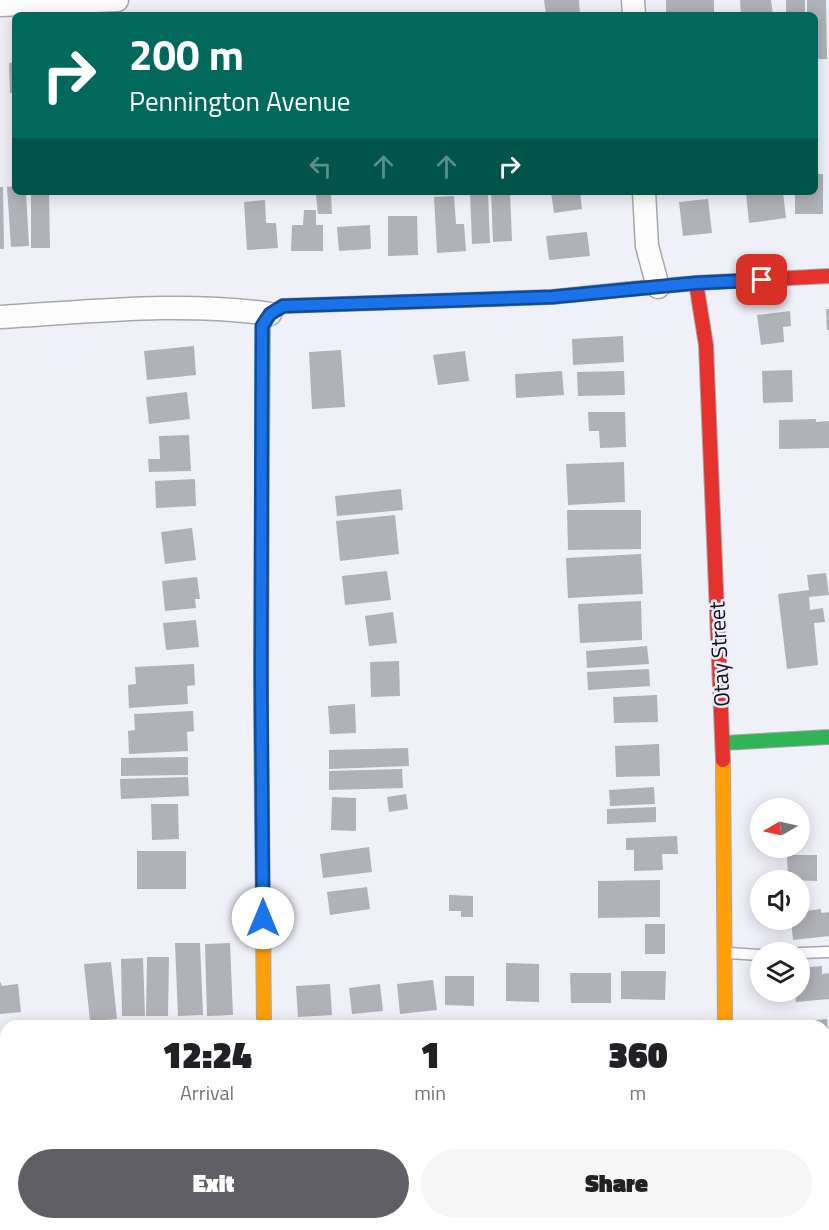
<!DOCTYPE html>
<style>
body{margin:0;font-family:"Titillium Web",sans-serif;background:#f6f6f6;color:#202124;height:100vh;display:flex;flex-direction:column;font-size:22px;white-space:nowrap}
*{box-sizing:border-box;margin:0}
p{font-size:20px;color:#757577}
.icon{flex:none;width:33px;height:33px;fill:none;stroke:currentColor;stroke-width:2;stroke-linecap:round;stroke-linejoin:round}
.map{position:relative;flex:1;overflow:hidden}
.sheet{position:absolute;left:0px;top:1020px;width:830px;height:210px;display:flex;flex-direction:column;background:#fff;border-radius:18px 18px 0 0;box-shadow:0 3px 15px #0003}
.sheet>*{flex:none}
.banner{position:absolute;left:12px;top:12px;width:806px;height:183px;border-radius:9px;box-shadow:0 3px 15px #0003;background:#00695c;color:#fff;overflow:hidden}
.needle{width:39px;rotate:261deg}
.fabs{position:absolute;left:750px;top:798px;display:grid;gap:12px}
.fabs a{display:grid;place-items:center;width:60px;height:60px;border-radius:50%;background:#fff;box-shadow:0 3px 15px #0003;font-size:30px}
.pin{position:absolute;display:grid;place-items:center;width:51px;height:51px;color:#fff;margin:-26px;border-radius:12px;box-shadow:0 3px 9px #0006}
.me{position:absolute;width:66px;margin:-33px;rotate:0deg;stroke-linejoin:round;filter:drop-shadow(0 0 4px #0008)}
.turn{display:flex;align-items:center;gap:21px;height:126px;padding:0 18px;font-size:27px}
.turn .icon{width:78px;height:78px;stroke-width:2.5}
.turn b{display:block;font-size:42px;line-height:51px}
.lanes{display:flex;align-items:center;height:57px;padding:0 18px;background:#0003;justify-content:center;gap:30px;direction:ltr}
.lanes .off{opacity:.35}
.eta{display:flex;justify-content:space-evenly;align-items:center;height:102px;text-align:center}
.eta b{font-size:36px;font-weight:800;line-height:42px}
.action{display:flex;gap:12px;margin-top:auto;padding:12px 18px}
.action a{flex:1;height:69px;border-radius:36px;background:#5f5f65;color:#fff;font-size:24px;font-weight:800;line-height:69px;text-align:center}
.action a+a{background:#f6f6f6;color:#202124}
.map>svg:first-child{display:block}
.building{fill:#b0b2b8}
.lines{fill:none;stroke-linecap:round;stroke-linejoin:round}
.lane-casing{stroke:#a7a7ae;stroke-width:13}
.street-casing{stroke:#a7a7ae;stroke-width:25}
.fast-casing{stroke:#a7a7ae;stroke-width:16}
.slow-casing{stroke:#a7a7ae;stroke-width:16}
.jam-casing{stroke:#a7a7ae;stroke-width:16}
.lane{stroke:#fdfdfe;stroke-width:10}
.street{stroke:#fdfdfe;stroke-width:22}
.fast{stroke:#30b455;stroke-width:14}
.slow{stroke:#ff9f0a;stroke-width:14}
.jam{stroke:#e5322d;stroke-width:14}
.route-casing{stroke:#114b97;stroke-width:15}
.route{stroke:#1a73e8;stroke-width:10}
.labels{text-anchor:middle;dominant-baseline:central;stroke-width:5;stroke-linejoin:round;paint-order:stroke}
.street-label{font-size:22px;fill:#111116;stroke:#ecedfd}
</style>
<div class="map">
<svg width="829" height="1230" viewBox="0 0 829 1230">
<rect width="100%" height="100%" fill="#f0f0f9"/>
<g class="building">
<path d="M544 0H579L580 15H546Z"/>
<rect x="666" y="0" width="48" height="15"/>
<path d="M740 0H771L773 15H741Z"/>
<rect x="786" y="0" width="19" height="15"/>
<path d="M807 0H826L827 59H814V15H807Z"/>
<path d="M15 62V93H10L9 63Z"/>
<path d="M814 174H823V214H795V192H814Z"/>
<path d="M15 186V192H26L29 246 11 247 7 187Z"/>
<path d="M0 187H3L4 249H0Z"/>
<path d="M31 192H49L50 248H31Z"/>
<path d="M470 192H488L490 243 472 244Z"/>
<path d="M491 192H510L512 241 493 242Z"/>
<path d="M551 192H580L582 209 554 213Z"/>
<path d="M753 192H783L786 218 749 223 746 193Z"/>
<path d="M331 194 332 214H318L316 195Z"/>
<path d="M454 196 456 224H464L466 251 437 253 434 197Z"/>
<path d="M708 199 712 233 683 236 679 202Z"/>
<path d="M265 200 266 223H276L278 248 247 250 244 202Z"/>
<path d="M304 210H316V225H323V251H291L292 225H303Z"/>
<path d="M388 216H417L418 255 388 256Z"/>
<path d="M370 225 371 249 339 251 337 227Z"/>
<path d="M587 232 590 256 549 260 546 236Z"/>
<path d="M826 309H829V330H827Z"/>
<path d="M790 311 791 326 783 327 784 342 761 345 757 315Z"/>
<path d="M623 336 624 362 573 365 572 339Z"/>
<path d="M194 346 196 375 147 380 144 351Z"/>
<path d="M341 350 345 407 312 409 309 352Z"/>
<path d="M465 351 469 381 438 385 433 355Z"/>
<path d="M792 370 793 402 763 403 762 371Z"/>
<path d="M562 371 564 395 516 398 515 374Z"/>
<path d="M624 371 625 395 578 396 577 372Z"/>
<path d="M187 392 190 419 149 424 146 397Z"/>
<path d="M588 412H625L626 447 600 448 599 431H589Z"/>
<path d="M816 419V422L829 421V448L779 449V420Z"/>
<path d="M189 435 191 471 149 472 148 459H160L159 436Z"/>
<path d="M624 462 625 502 568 505 566 464Z"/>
<path d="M195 479 196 506 156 508 155 481Z"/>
<path d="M401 489 403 510 337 516 335 496Z"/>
<path d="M567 510H641V549L568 550Z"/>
<path d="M395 515 399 554 340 561 336 521Z"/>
<path d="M192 528 196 560 165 564 161 532Z"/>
<path d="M641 554 643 594 568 598 566 558Z"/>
<path d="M387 571 391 600 345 605 342 576Z"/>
<path d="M826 573 829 595 809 597 810 610 823 608 825 622 814 623 818 665 787 669 778 594 809 590 807 575Z"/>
<path d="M197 577 200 599H195L196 608 165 611 162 581Z"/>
<path d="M641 601 642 640 580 643 578 604Z"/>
<path d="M393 612 397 643 369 646 365 616Z"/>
<path d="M196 620 199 647 166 650 163 623Z"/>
<path d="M647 646 649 664 587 668 586 651Z"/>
<path d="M399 661 400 696 371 697 370 662Z"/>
<path d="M194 664 195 685 187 686 188 704 129 708 128 685 136 684 135 667Z"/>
<path d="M649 669 650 686 588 690 587 672Z"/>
<path d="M657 695 658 722 614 723 613 697Z"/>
<path d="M355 704 356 733 330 734 328 706Z"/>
<path d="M193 711 194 731 187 732 188 751 129 754 128 731 135 730 134 714Z"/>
<path d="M659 744 660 776 616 777 615 746Z"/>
<path d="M408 748 409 766 329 769V750Z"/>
<path d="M188 757V775L121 776V758Z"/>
<path d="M402 769 403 788 329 790V771Z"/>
<path d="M188 777 189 796 121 799 120 779Z"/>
<path d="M654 787 655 804 610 806 609 790Z"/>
<path d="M406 794 408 809 389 812 387 797Z"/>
<path d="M332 797 356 798V831L331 830Z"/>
<path d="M151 804H178L179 839 152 840Z"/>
<path d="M656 807V822L607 824V809Z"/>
<path d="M677 836 678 854H662L663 870 634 871V850H626V838Z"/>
<path d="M369 847 372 872 323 878 320 854Z"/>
<rect x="137" y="851" width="49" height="38"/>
<path d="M787 855H817V881L788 880Z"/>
<path d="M660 880V917L598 918V881Z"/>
<path d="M367 887 370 909 330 915 327 892Z"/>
<path d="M449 895 473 896V917H461V911H449Z"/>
<path d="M821 909V913L829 912V936L793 940 791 920H800V912Z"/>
<rect x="645" y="924" width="20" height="30"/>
<path d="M175 943H200L203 1015 178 1016Z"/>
<path d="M230 943 233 1015 207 1016 205 944Z"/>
<path d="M147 957H169L168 1016H146Z"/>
<path d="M143 958 145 1016H122L121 959Z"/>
<path d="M111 962 117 1019 90 1021 84 964Z"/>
<path d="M506 963 539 964V1002L506 1001Z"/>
<path d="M822 966V974L829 973V999L796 1002 795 992H800V968Z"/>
<path d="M621 971H666L665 1000 621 999Z"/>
<path d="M570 973H611V1003H571Z"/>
<path d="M445 976H474V1006L445 1005Z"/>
<path d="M433 980 437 1010 400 1014 397 984Z"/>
<path d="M0 981 2 986 18 984 21 1012 0 1014Z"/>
<path d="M330 984 332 1015 298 1017 296 986Z"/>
<path d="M380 984 383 1011 352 1014 349 988Z"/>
<path d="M827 1019 829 1053H824V1026H786L785 1023Z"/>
<path d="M829 1058V1080L824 1081V1059Z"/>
<path d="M829 1082V1101L824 1102V1083Z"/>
<path d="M829 1131V1158H824V1132Z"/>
<rect x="0" y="1134" width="6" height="43"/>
<path d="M16 1224H55L56 1230H16Z"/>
<path d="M317 1224H349V1230H318Z"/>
<rect x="771" y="1224" width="43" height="6"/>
</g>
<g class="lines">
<g class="lane-casing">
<g id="lane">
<path d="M728 953 760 955"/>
<path d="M800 953 829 952"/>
</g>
</g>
<g class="street-casing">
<g id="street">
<path d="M633 0 634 15"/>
<path d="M0 5 117 0"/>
<path d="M644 192 647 246 658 287"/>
<path d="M0 317C90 312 181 301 270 314"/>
<path d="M270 1224V1230"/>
<path d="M728 1224V1230"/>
</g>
</g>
<g class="fast-casing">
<g id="fast">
<path d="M262 459 263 326 270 314 283 306 552 297 630 289"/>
<path d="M723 743 829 737"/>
</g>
</g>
<g class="slow-casing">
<g id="slow">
<path d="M261 715 264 1026"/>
<path d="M723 760 725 1026"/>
</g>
</g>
<g class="jam-casing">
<g id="jam">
<path d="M696 283 706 345 723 760"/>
<path d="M630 289 696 283 829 276"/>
<path d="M261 715 262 459"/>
<path d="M0 1070H6"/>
</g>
</g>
<use href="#lane" class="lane"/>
<use href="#street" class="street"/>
<use href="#fast" class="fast"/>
<use href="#slow" class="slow"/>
<use href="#jam" class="jam"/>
</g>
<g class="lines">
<g class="route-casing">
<path id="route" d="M263 918 261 672 262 326 270 314 283 306 552 297 696 283 762 280"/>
</g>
<use href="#route" class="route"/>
</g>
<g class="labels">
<g class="street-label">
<text transform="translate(719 654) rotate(-93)">Otay Street</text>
</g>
</g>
</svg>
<div class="fabs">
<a><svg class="needle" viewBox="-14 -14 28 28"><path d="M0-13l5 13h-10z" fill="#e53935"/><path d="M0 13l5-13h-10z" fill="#757577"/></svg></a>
<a><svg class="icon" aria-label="sound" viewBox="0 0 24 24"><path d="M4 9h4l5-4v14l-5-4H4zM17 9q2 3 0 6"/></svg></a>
<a><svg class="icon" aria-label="layers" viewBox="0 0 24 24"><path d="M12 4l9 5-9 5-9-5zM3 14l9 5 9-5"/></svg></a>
</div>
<div class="pin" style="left:762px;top:280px;background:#d93025"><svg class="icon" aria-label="arrive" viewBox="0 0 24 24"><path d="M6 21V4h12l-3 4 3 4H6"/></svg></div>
<svg class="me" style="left:263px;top:918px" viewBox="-20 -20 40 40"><circle r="19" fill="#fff"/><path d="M0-13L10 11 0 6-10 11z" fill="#1a73e8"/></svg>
<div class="banner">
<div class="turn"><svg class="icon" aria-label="right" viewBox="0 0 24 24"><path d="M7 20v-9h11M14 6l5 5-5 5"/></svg><div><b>200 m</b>Pennington Avenue</div></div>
<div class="lanes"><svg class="icon off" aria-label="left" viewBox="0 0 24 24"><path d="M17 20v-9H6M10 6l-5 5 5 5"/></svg><svg class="icon off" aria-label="ahead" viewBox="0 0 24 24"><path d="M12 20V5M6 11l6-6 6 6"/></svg><svg class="icon off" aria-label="ahead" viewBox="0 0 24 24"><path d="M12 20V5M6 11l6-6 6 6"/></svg><svg class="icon" aria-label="right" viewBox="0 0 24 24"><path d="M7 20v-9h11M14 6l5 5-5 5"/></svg></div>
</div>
<section class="sheet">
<div class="eta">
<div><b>12:24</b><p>Arrival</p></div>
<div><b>1</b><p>min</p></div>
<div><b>360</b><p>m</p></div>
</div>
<div class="action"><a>Exit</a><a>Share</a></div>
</section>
</div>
